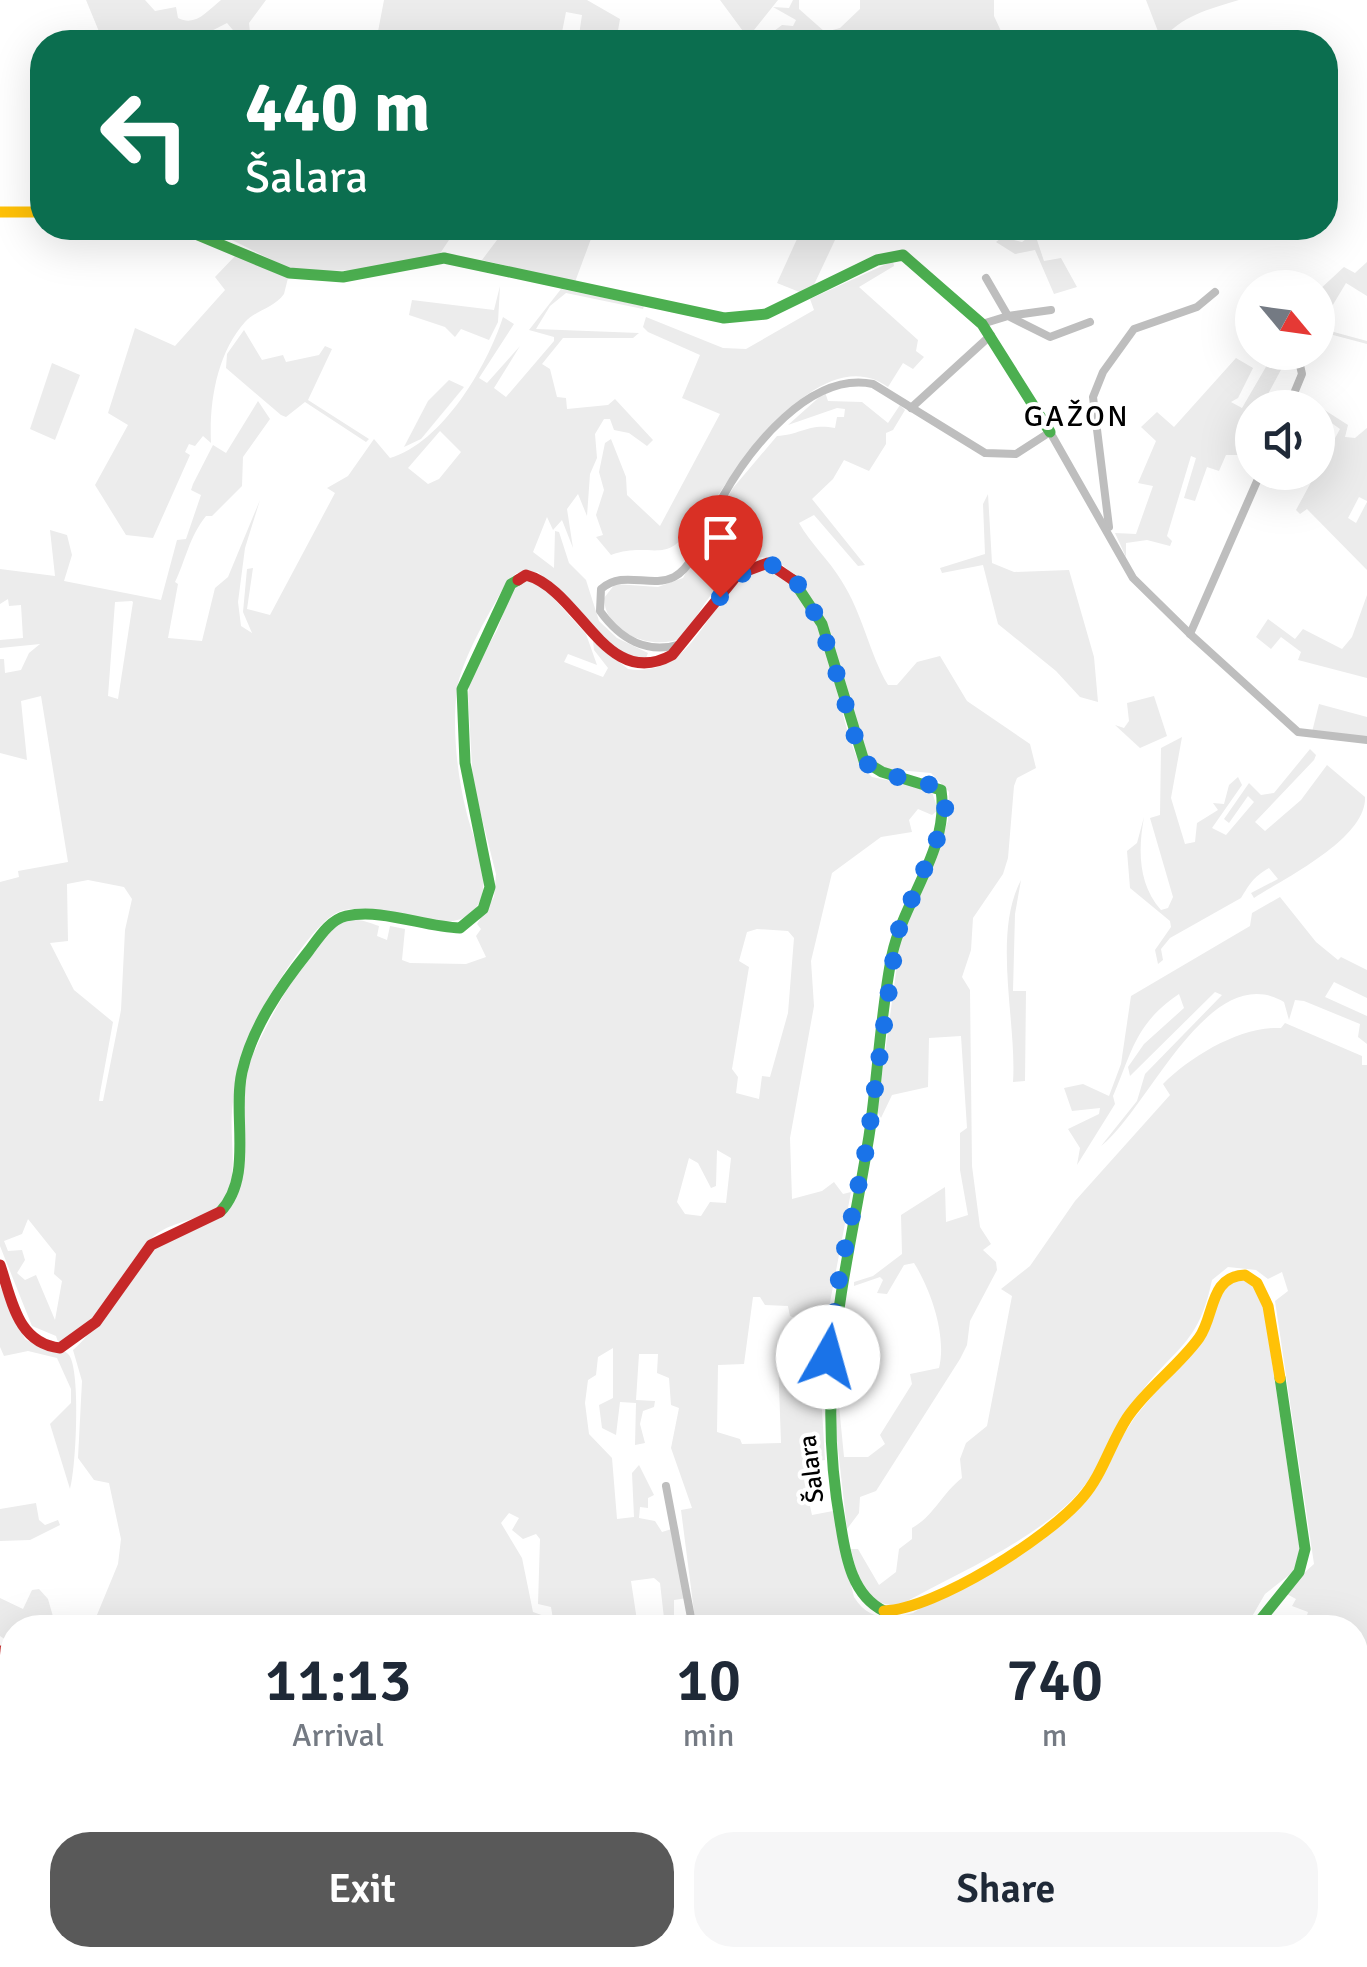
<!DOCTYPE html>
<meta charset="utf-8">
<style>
body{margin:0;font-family:Signika,sans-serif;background:#f6f6f7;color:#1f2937;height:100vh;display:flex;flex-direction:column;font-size:38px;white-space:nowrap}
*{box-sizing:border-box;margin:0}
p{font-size:32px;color:#747a83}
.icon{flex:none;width:55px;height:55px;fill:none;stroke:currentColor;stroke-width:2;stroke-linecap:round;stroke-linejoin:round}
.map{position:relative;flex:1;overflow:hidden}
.panel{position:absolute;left:0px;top:1615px;width:1368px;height:352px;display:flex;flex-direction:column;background:#fff;border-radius:40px 40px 0 0;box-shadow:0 10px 40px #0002}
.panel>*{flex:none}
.top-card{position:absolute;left:30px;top:30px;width:1308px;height:210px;border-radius:40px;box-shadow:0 10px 40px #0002;background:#0b6e4f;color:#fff;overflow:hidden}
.needle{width:65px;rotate:119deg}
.controls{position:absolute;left:1235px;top:270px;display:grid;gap:20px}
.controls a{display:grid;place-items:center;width:100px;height:100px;border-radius:50%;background:#fff;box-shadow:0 10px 40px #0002;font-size:50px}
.pin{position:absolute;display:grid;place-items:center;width:85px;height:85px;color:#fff;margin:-102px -42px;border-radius:50% 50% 50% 0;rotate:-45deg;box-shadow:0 0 10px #0007}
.pin .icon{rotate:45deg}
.me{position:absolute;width:110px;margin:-55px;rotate:7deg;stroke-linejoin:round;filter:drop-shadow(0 0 8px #0008)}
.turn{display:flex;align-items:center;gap:35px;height:210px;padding:0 50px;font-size:45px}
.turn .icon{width:130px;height:130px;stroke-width:2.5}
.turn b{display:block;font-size:70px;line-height:85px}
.eta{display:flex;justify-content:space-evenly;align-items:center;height:170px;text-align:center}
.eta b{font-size:60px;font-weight:600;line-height:70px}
.cta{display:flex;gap:20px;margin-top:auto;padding:20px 50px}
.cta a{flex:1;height:115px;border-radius:40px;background:#595959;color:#fff;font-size:40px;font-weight:600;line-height:115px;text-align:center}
.cta a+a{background:#f6f6f7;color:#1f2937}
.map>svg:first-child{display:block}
.green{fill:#ececec;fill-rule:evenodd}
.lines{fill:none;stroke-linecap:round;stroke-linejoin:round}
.street{stroke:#bebebe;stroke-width:8}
.fast{stroke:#4caf50;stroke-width:11}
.slow{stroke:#ffc107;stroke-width:11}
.jam{stroke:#c62828;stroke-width:11}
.route{stroke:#1a73e8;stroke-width:18;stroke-dasharray:0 32.4}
.labels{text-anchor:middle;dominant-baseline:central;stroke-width:8;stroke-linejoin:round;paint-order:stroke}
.street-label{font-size:25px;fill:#000;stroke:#fff}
.quarter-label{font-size:30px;letter-spacing:2.5px;fill:#000;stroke:#fff}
</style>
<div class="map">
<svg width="1367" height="1967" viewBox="0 0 1367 1967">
<rect width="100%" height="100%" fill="#fff"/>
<g class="green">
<path d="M86 0H145L155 11 176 7 178 18C196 27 207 11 221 0H266L249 23 251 42H243L227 23 190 42H95L100 34Z"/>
<path d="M384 0H587L620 19 616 42H578L582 15 566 12 560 42H376Z"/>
<path d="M720 0H778L754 30 755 42H751Z"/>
<path d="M793 0H799V9L825 32 840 28 860 9V0H994V16L1006 42H835L824 32 816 42H804L793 33 778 42 770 34 782 25 793 26 796 20 773 7 789 8Z"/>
<path d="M1146 0H1239C1207 10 1182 15 1160 42H1151L1159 34Z"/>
<path d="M208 228H444L451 237 439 255 357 270 296 272Z"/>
<path d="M506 228H595L575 282 482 260Z"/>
<path d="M802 228 835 240 812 289 802 293 777 283Z"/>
<path d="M1026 228H1033L1044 261 1061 258 1077 287 1054 294 1035 250 1015 254 996 242 1002 237 1022 242 1029 237Z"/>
<path d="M236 255 288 278 284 294C274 308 256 310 245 322 217 353 209 402 211 443L203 436 195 446 189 444 185 452 190 455 153 538 126 535 95 485 128 425 108 413 135 328 175 346 225 290 215 277Z"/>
<path d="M893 261 894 266 859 287 918 340 916 351 924 357 913 369 903 363 888 387C819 337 729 475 700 524H692C667 568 651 540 611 555L596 537 603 535 596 515 604 490 599 472 605 443 611 439 626 477 627 495 660 526 720 414 682 398 700 355 648 332 643 327 646 317 723 348 746 349 814 310 810 299Z"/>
<path d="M1367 262V296L1346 283 1319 328 1367 341V344L1318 331V291L1344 267 1355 273Z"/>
<path d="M500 286 498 322 489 340 461 329 455 337 445 327 409 315 412 300 494 310Z"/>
<path d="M561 289 644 306 643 309 566 293 550 306 536 329 639 333 633 338H563L542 364 550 369 557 397 566 398 567 409 608 405 615 399 653 440 647 446 629 433 614 430 610 419H604L595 434 597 458 590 474 587 516 578 494 567 509 573 548 562 520 553 530 547 517 533 552 554 568 555 531 559 532 569 563 586 580 599 621 617 638 648 653 645 660 615 650 538 572 517 573 508 580C492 608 461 659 457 690 452 726 457 775 466 810 472 837 490 872 481 898 462 950 378 899 341 911 316 919 279 981 265 1004 246 1035 235 1075 232 1111 230 1136 236 1163 230 1187 222 1222 174 1216 152 1238 119 1269 105 1331 58 1342L56 1336 32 1326 0 1246V882L19 877 18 871 68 862 41 696 21 701 27 760 0 753V659H4L5 673 21 670 29 653 40 644 0 648V640L23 638 21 605 9 606 8 599 0 604V569L55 576 50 530 67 535 72 555 64 581 161 600 177 540 186 539 201 495 191 490 193 484 213 445 226 453 258 401 270 419 243 457 242 486 212 516H206C189 537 185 562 175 582L178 584 168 638 202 641 215 588 228 577 260 500 245 548 238 602 241 626 252 633 243 612 247 569 253 568 247 609 270 615 335 493 327 488 348 476 374 439 390 458C442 443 487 367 503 317L514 324 479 378 487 383 520 346 494 388 506 397 554 341V337L529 330ZM440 431 461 452 439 479 428 484 408 468ZM132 601 133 602 118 699 108 696 115 602ZM88 880 124 887 132 899 125 930 121 1010 103 1101H99L100 1093 113 1022 74 990 50 943 68 941 67 884ZM28 1219 56 1254 54 1274 62 1281 55 1320 36 1275 25 1280 17 1273 25 1260 22 1250 8 1251 4 1241 22 1234Z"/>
<path d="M244 330 262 360 283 355 286 362 319 355 325 346 332 349 308 400 369 439 366 442 305 402 286 417 281 415 226 368 227 354Z"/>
<path d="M1274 353H1290L1261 407 1252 408V426L1238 455H1226L1219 471 1207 467 1195 501 1184 498 1196 458 1191 456 1167 536 1172 541 1170 546 1147 540 1126 543V557L1115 533 1136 534 1153 486 1138 483 1156 441 1141 427 1157 412 1174 427 1236 358 1253 368 1238 398 1231 402 1242 408Z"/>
<path d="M52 363 80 375 55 440 30 429Z"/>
<path d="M449 380 464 387 421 439 404 447 428 401Z"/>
<path d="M825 392 828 401 862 402 888 423 900 405 905 410 893 430 886 433V444L869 471 844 460 833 479 812 499 865 565 858 566 814 515 799 523C811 544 829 560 841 580 863 614 869 653 888 685H897L917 662 940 656 967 701 1030 744 1036 768 1017 778 1014 786 1008 858 1003 874 973 918 971 950 962 977 970 990 972 1166 980 1227 991 1244 983 1250 996 1262 997 1270 970 1321 967 1345 960 1359 876 1491 860 1497 859 1513 847 1529 831 1387 834 1332H840L837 1385 844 1457H868L885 1444 880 1435 912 1384 910 1374 939 1368C947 1336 931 1290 914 1263L904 1265 887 1294 877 1293 883 1280 880 1277 854 1286V1282L873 1276 902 1254 901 1215 945 1187 946 1222 968 1215 960 1170V1133L967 1128 961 1036 929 1038 928 1087 892 1095 881 1118 877 1111 900 943 948 821 949 792 931 773 886 769 867 756C852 714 810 519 740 564 717 579 698 616 682 638 653 651 605 634 604 598L615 584 658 587 683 578 733 488 777 436C801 435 808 423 835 428L837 417H844L845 409 837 408 788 425Z"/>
<path d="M1298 393 1348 425 1345 437 1355 438 1367 428V501L1359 497 1348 518 1356 523 1367 502V570L1307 509 1300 514 1296 510 1340 429 1326 419 1318 434V408H1292Z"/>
<path d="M988 494 992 563 1014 572 1069 570 1094 657 1098 702 1080 697 1056 671 998 624 983 565 942 573 940 568 985 554 983 504Z"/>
<path d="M766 568C832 595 832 709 861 766L872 777 931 789 938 810 932 815 918 809 909 820 912 832 881 837 832 873 811 961 814 1006 790 1138 792 1199 822 1191 834 1182 843 1194 851 1192 819 1360 825 1460 814 1462V1476L804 1479 812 1515 833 1511 854 1597C869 1621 888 1619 913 1613L1073 1512 1135 1417 1209 1327 1225 1281 1247 1277 1262 1295 1301 1558 1293 1572 1265 1594 1246 1627H696L681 1510 692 1508 671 1448 679 1408 671 1405 669 1378 657 1373 658 1354H639L636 1400 655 1401 654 1407 643 1411 640 1424 645 1443 635 1445 636 1403 620 1402 616 1435 602 1428 599 1405 613 1398V1348L598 1357 596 1375 588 1380 585 1403 589 1434 612 1458 617 1519 634 1517 632 1473 639 1465 654 1495 648 1498V1508L640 1507 639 1518 655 1521 662 1532 678 1527 687 1598 674 1600V1627H665L660 1583 654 1578 631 1581 638 1627H92L118 1564 121 1539 109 1483 94 1480 78 1458 82 1381 73 1350C110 1318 129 1261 170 1235 198 1218 227 1229 239 1191 240 1159 237 1123 241 1091 246 1054 310 940 342 922 354 916 367 922 379 926L377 936 387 940 390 926 405 929 402 960 410 963 466 964 486 957 476 936 481 929 477 924 494 897 496 874 473 783 468 695 470 679 497 630 513 588 523 580 539 582 586 634 597 665 568 654 564 662 603 677 608 668 594 650 593 641 628 669C702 680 706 584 766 568ZM757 929 788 931 794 938 788 1013 770 1077 762 1076 759 1099 736 1093 738 1077 732 1069 749 967 739 961 747 932ZM717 1150 731 1158 726 1203 710 1202 701 1216 685 1214 677 1202 689 1158 698 1163 711 1188 716 1186ZM753 1297H760L765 1305 788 1306 790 1316 797 1319 791 1357 778 1359 781 1443 742 1444 740 1439 717 1432 718 1365 744 1364ZM509 1513 519 1518 512 1530 523 1539 536 1534 540 1539 538 1604 551 1607 553 1619 533 1612 522 1558 501 1523Z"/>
<path d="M1367 595V678L1298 660 1301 652 1281 637 1271 649 1256 637 1268 619 1295 639 1303 629 1342 649 1352 637Z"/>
<path d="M1154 696 1167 736 1140 748 1115 725 1124 728 1129 721 1127 703Z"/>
<path d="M1319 704 1367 717V737L1312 732Z"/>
<path d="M1182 737 1171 798 1185 844 1195 842 1197 823 1218 810 1213 803 1224 804 1229 785 1238 777 1242 785 1212 828 1226 835 1254 802 1248 796 1229 823 1224 819 1249 783 1261 795 1274 793 1310 749 1316 755 1314 760 1255 822 1265 831 1301 800 1327 765 1365 797C1367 839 1281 880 1254 898L1251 893 1278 879 1269 868C1252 878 1250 884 1241 898L1170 938 1161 949 1163 960 1158 964 1155 950 1171 927 1170 921 1130 888 1127 851 1137 843 1144 817C1138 850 1138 884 1161 910L1168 908 1173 897 1150 818 1160 815 1161 748Z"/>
<path d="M1021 880 1015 914 1013 991H1026L1025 1081 1013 1082C1017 1023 992 934 1021 880Z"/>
<path d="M1280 897 1316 942 1338 960 1341 957 1367 970V998L1334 982 1325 997 1367 1016V1044L1358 1037 1360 1024 1304 1001 1295 1000 1289 1020 1284 1002C1209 958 1148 1110 1101 1146L1137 1101 1145 1074 1222 995 1215 992 1130 1076 1128 1067 1144 1044 1184 1008 1179 994C1135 1024 1133 1050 1113 1096L1115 1104 1077 1165 1080 1148 1068 1129 1099 1114 1100 1108 1072 1111 1064 1088 1083 1084 1109 1096 1121 1064 1131 996 1250 926 1252 913Z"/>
<path d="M1285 1023 1362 1056V1065H1367V1671L1355 1690V1628L1307 1627 1304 1625 1308 1612 1292 1606 1296 1599 1283 1592 1314 1564 1275 1301 1288 1291 1282 1272 1268 1279 1256 1270 1228 1267 1212 1280C1199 1341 1181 1343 1145 1387 1117 1422 1102 1471 1070 1502 1023 1546 956 1574 900 1605 864 1607 858 1579 851 1549H858L879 1585 896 1572 899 1549 912 1539V1528C934 1516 942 1493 962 1478L960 1459 966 1443 987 1426 1012 1296 1001 1289 1030 1266 1075 1201 1170 1095 1163 1084C1191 1056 1241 1026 1281 1028Z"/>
<path d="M0 1286 25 1339C37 1347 61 1345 69 1355 81 1371 76 1470 70 1489L50 1424 71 1403V1389L57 1358 28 1351 4 1356 0 1347Z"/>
<path d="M36 1503 39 1520 45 1525 58 1520 60 1525 30 1540 0 1541V1509Z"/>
<path d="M39 1589 48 1599 56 1627 12 1628V1644L0 1636V1598L23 1609 32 1590Z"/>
<path d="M4 1663 12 1668V1812L0 1808V1688L11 1676 1 1666Z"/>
<path d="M0 1831 12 1835V1955H614L599 1967H1Z"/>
<path d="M650 1955H912L908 1967H677L676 1958Z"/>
<path d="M1160 1955 1151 1967H1040L1033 1956Z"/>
</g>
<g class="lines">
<g class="street">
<path d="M986 278 1008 316 1051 310"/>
<path d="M982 324 1008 316 1050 337 1090 322"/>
<path d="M911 408 991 335"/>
<path d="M1288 408 1302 374 1297 352"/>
<path d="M1109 527 1093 397 1103 372 1134 329 1197 307 1215 292"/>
<path d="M1190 634 1261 472"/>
<path d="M681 644C647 655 620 639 600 611L601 589C624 569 650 589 674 577 697 565 709 519 722 498 750 448 810 371 873 384L985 453 1016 454 1050 432 1133 578 1190 634 1298 732 1367 740"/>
<path d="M666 1486 693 1628"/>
<path d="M911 1967 914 1955"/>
<path d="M1028 1967 1029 1955"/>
</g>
<g class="fast">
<path d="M181 228 289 273 343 277 444 258 724 318 766 314 877 260 903 255 982 324 1050 432"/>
<path d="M793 580 822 624 864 761 882 772 941 790C950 849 904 899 892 955 880 1015 878 1076 869 1136 846 1279 814 1378 841 1527 846 1559 853 1596 884 1611"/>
<path d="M220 1212C254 1177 232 1116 242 1072 252 1028 280 987 308 952 318 939 329 920 346 916 382 908 424 927 460 928L483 909 490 887 465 763 462 689 511 584 518 580"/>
<path d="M1254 1628 1299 1572 1305 1549 1280 1378"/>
<path d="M0 1820 12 1824"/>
</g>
<g class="slow">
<path d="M0 212H42"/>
<path d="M884 1611C936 1609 1048 1538 1082 1498 1103 1474 1110 1444 1127 1418 1147 1388 1178 1367 1199 1338 1215 1316 1209 1276 1245 1275L1257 1283 1268 1306 1280 1378"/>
</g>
<g class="jam">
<path d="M518 580 526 575C581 590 605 692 672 655L738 574 768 563 793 580"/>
<path d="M0 1265C12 1300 17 1343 60 1348L96 1322 151 1245 220 1212"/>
<path d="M0 1651 12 1659"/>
</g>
</g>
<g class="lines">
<path class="route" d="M720 597C809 480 840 713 864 761 886 782 916 775 941 790L946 805 937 839 897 934 867 1145 840 1272 828 1357"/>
</g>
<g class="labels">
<g class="street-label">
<text transform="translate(811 1469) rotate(-97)">Šalara</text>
</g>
<g class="quarter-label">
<text x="1077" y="416">GAŽON</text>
</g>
</g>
</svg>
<div class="controls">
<a><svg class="needle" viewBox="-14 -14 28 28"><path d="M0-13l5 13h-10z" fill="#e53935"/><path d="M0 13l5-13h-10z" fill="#747a83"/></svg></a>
<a><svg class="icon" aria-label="sound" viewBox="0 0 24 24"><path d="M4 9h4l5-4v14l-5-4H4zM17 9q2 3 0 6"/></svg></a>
</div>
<div class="pin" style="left:720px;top:597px;background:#d93025"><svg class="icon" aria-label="arrive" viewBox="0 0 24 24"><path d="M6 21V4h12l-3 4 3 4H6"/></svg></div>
<svg class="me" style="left:828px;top:1357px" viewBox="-20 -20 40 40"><circle r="19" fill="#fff"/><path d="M0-13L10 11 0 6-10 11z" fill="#1a73e8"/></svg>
<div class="top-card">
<div class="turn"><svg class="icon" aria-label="left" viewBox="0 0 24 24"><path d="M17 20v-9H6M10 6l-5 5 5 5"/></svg><div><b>440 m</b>Šalara</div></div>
</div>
<section class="panel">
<div class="eta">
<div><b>11:13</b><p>Arrival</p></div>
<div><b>10</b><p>min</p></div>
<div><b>740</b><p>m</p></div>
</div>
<div class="cta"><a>Exit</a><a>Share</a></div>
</section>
</div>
